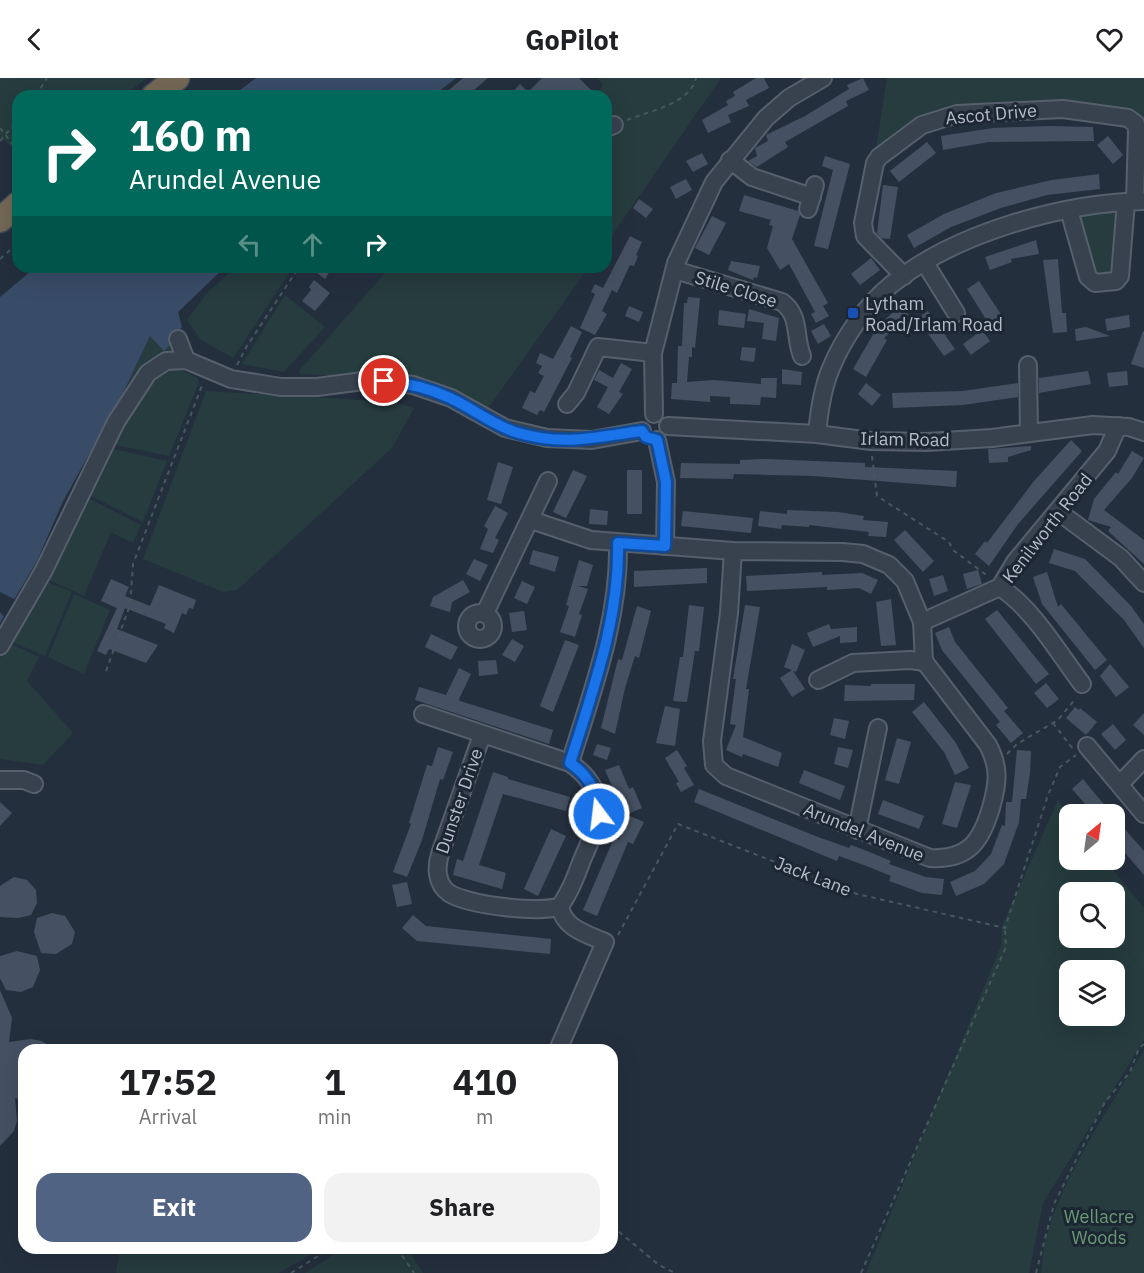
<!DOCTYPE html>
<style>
body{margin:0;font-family:"IBM Plex Sans",sans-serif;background:#f2f2f2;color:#202124;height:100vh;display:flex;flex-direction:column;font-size:22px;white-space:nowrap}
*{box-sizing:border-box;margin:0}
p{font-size:20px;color:#757577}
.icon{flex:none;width:33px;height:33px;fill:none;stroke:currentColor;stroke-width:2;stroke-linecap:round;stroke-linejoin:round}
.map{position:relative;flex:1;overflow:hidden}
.panel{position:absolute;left:18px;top:966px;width:600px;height:210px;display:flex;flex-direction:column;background:#fff;border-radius:18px;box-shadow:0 6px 24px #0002}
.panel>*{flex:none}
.guide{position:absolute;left:12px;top:12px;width:600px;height:183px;border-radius:18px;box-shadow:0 6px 24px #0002;background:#00695c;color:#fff;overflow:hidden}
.needle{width:39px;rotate:29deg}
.buttons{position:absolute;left:1059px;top:726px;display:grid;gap:12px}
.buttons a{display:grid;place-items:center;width:66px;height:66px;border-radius:12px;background:#fff;box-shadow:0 6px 24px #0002;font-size:30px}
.pin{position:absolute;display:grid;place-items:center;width:51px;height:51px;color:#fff;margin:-26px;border:3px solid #fff;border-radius:50%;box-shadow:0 2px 6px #0007}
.me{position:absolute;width:66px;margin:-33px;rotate:345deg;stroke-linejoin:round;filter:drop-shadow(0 0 4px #0008)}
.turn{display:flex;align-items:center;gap:21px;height:126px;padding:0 18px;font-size:27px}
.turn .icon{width:78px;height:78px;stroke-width:2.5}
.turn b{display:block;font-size:42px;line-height:51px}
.lanes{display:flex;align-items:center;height:57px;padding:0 18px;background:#0003;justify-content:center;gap:30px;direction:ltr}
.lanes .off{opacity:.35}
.eta{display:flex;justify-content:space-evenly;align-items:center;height:102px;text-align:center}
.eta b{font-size:36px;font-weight:800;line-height:42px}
.primary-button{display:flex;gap:12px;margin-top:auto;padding:12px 18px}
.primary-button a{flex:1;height:69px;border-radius:18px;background:#506383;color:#fff;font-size:24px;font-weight:800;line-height:69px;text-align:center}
.primary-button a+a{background:#f2f2f2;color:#202124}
header{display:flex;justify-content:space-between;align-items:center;height:78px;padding:0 18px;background:#fff;font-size:27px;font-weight:800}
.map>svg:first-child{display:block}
.green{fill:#263c3f;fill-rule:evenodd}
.water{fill:#394c67}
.pier{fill:#242f3e}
.building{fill:#455162}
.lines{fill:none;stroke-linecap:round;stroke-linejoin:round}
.minor-casing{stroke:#565f6c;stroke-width:20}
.highway-casing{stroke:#434c59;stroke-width:27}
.path{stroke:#44595c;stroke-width:2;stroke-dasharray:4.5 4.5;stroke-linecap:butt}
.minor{stroke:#38414e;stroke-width:16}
.highway{stroke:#746855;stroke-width:24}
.route-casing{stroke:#114b97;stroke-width:15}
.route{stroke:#1a73e8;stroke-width:10}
.transit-dot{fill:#1a4fb4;stroke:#1d2633;stroke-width:2}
.labels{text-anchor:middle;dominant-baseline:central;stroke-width:6;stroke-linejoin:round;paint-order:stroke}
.street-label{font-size:18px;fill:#b4bcc9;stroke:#1d2633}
.poi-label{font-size:18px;fill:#b4bcc9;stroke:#1d2633;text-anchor:start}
.park-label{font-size:18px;fill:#6b9a76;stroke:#1d2633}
</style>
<header><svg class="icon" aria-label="back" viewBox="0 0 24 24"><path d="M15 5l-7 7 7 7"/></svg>GoPilot<svg class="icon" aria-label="heart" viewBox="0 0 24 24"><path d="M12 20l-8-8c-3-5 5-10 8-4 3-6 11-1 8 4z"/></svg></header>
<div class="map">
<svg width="1144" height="1195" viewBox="0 0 1144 1195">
<rect width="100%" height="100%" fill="#242f3e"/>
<g class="green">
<path d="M0 0H147L123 18H18V73L0 60Z"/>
<path d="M597 0H721L606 166V56L616 50 606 35V18H595L603 7Z"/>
<path d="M887 0H1144V39L933 37 875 77Z"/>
<path d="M1119 131 1112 197H1094L1078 138Z"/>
<path d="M236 189H293L233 280 201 262 187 242 206 216Z"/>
<path d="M390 189H589L481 340 375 300 300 296 299 293Z"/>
<path d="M285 217 325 249 284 294 242 286Z"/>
<path d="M150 258 172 265 176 273 94 377 87 376 123 315Z"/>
<path d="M179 291 198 300 199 304 169 378 111 366 158 298 168 292Z"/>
<path d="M206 313 395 324 414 330 392 370 237 512 223 514 143 481Z"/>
<path d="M109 370 167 383 143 444 87 416Z"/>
<path d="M86 419 141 447 133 465 111 454 84 518 47 501Z"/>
<path d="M45 503 72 514 45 578 10 563Z"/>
<path d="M74 516 110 532 84 596 48 579Z"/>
<path d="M9 565 39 579 27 603 73 655 43 687 0 681V580Z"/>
<path d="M1058 722 1069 737 1070 782H1105L1144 830V962L1043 1125 1029 1195H866L1001 868 1002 848ZM1070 814H1114V860H1070ZM1070 892H1114V938H1070Z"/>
<path d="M1144 972V1195H1041C1043 1183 1043 1170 1046 1159 1066 1092 1109 1031 1144 972Z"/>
<path d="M120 1170H322L279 1195H116Z"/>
<path d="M344 1170H407L423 1195H305Z"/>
</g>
<g class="water">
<path d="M256 0H456L433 18H232Z"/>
<path d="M36 189H225L178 234 182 249 170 262 172 265 164 273 150 258 123 315 63 423 37 483 0 545V219Z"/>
</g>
<path class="pier" d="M0 514 16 522 5 540 0 534Z"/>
<g class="building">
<path d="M463 0H488L467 18H455L449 12Z"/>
<path d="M542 0H579L597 18H509L520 6 528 14Z"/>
<path d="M756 0H764L769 10 746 22 749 28 728 37 731 44 708 55 702 42 728 27 726 23 735 18 733 14Z"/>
<path d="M863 0 869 12 846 23 848 28 785 64 788 69 757 89 748 83 757 78 755 70 768 63 766 57 805 38 849 11 847 7Z"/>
<path d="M1048 48 1093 49 1094 63 989 64 943 72 941 58 993 50Z"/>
<path d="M1108 58 1123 77 1113 86 1097 67Z"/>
<path d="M927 64 936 75 899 104 890 93Z"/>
<path d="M702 75 708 86 693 94 686 83Z"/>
<path d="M825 78 850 86 828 171 814 168 833 92 822 88Z"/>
<path d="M1099 96 1100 111 1047 117 1001 130 951 149 914 170 907 157 944 136 996 115 1052 102Z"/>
<path d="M686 101 692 112 676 121 670 109Z"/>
<path d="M883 107 898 109 890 161 881 160 877 155Z"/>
<path d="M744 117 798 133 800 137 792 161 828 225 823 228 829 238 816 245 811 236 815 234 789 186 780 192 767 170 773 148 769 147 771 142 739 133Z"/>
<path d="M639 121 653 131 646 140 633 130Z"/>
<path d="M712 138 726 145 709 177 695 170Z"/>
<path d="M630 158 642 164 636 177 638 178 634 188 630 187 617 215 612 212 602 233 607 236 595 257 580 250 595 216 591 214 595 206 603 210Z"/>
<path d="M1036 162 1039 176 1011 181 1012 184 990 192 985 179Z"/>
<path d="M871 180 880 192 860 207 851 196Z"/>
<path d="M1058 181 1062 235H1066L1067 254 1053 255 1043 182Z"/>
<path d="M731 183 760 188 757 200 754 199 753 202 728 192Z"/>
<path d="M309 189H325L330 193 325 201Z"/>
<path d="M314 202 330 215 315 233 302 223 311 212 309 209Z"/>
<path d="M979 203 1002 238 989 246 967 211Z"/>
<path d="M688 219 700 220 695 270 692 269V279H689L687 304 714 302 761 306V300H777L776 320 761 319 760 327 730 326V319L710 318V324L671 321 672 305H677L678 268H682L684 225H687Z"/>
<path d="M629 228 643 234 639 244 625 238Z"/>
<path d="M900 228 909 237 884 260 887 262 866 299 853 291 878 248Z"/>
<path d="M749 231 779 240 776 263 762 261 764 245 747 243Z"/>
<path d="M719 232 746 236 744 250 718 247Z"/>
<path d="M928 233 955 271 944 278 917 240Z"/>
<path d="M1129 237 1130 249 1107 253 1105 241Z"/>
<path d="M824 246 831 258 818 266 811 253Z"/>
<path d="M571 248 582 254 570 279 572 280 544 334 540 332 537 337 522 330 530 313 535 315 544 298 538 295 542 288 536 285 540 275 553 281Z"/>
<path d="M1086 249 1110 258 1076 263 1075 251Z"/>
<path d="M982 252 990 263 971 277 963 266Z"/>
<path d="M1143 253 1144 254V290L1131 286Z"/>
<path d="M742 269 756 270 754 284 740 282Z"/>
<path d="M621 285 632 291 619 314 623 316 609 336 597 329 608 309 594 302 599 292 613 300Z"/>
<path d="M782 291 802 294 801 307 782 306Z"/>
<path d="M1088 293 1091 306 1039 315V300Z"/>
<path d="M1127 293 1128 307 1109 309 1107 295Z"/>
<path d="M866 305 881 317 872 328 858 316Z"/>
<path d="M1018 305V319L963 327 893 330 892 315 963 313Z"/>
<path d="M1071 362 1082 373 1018 446 989 488 975 476 985 463 987 465 1034 403Z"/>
<path d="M1031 368V372L1008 379V384L989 385 988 371Z"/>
<path d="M1132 373 1144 380 1132 400 1104 432 1144 462V486L1108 453 1111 449 1088 442 1094 421 1116 394 1118 396Z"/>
<path d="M767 381 865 385V389L957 393 956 409 813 398 734 396 733 401 680 400 681 385 740 386V382Z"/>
<path d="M498 384 513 389 501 426 487 422Z"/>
<path d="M573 392 587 398 566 440 553 434Z"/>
<rect x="627" y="392" width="15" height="44"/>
<path d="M495 428 508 435 495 460 499 462 493 475 480 471 488 451 484 448Z"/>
<path d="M590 431 608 433 607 447 589 446Z"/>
<path d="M787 432 838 434 864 438 863 442 888 444 886 459 868 458 869 454 809 447V449L782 447 781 451 758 448 760 433 787 436Z"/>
<path d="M683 433 753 440 751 455 681 448Z"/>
<path d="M905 452 934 483 923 494 894 462Z"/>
<path d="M1054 471 1085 481 1131 528 1144 546V570L1124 542 1075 493 1049 485Z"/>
<path d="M533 472 559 479 555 494 529 486Z"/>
<path d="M474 481 488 487 480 503 466 496Z"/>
<path d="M579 482 593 487 587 508H578L588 511 579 536 582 537 575 559 560 554 569 528 566 527Z"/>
<path d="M707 490V505L634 509V493Z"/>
<path d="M978 492 982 506 967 511 963 496Z"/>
<path d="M822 494V497L862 495 878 502 871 516 859 510 827 512V509L747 513 746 498Z"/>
<path d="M1047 494 1058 529 1061 526 1107 582 1095 592 1042 526 1033 499Z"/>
<path d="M943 497 948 513 934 518 929 501Z"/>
<path d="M111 501 129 509 125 518 150 528 159 507 196 522 193 531 189 530 186 537 182 535 174 555 164 550 166 546 125 530 117 551 158 567 146 585 109 571 106 577 97 573 117 530 101 523Z"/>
<path d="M463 502 470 514 452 524 450 534 430 528 433 519Z"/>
<path d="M522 503 535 509 527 526 514 520Z"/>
<path d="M891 521 896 567 881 568 876 524Z"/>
<path d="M689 527 704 529 699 573H695L687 624 673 623 680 579H683Z"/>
<path d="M745 527 760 529 746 611H749L743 659 782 675 778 689 743 676 742 679 726 672 736 647 730 646 736 601H733Z"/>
<path d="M637 528 651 533 639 580 635 578 625 610 615 656 601 650 618 581 622 582Z"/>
<path d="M997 532 1049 596 1036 606 985 541Z"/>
<path d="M524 533 527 552 512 554 509 535Z"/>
<path d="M829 546 831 551 857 549V564L840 565V558L813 569 807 555Z"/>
<path d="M949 549 955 564 1008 630 1004 633 1023 655 1011 665 996 647 1000 644 942 572 935 555Z"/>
<path d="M431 556 458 569 451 582 425 569Z"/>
<path d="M512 561 524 568 515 584 502 577Z"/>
<path d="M565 562 579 567 553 634 540 628Z"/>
<path d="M792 566 805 572 796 594 793 593 805 611 792 619 780 600 792 592 784 589Z"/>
<path d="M496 582 498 596 479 598 478 583Z"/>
<path d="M1110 586 1129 609 1116 619 1100 598Z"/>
<path d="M459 590 471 596 459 621 460 623 553 652 549 666 415 622 419 609 446 617Z"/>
<path d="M1046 605 1059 621 1047 630 1034 615Z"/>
<path d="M871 606H915L914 622 844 623 845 607 871 608Z"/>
<path d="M924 624 956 665 969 690 955 697 944 674 912 634Z"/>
<path d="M665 628 680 631 675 668 656 665Z"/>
<path d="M1075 629 1079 632 1080 630 1097 644 1086 657 1066 640Z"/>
<path d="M1144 635V657L1133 647Z"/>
<path d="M834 640 849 643 845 661 830 657Z"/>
<path d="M1113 646 1126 662 1115 672 1101 656Z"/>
<path d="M897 660 911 664 899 706 885 702Z"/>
<path d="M597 666 611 670 607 682 593 677Z"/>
<path d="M438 669 453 674 443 702 440 701 422 762 407 799 393 794 411 746 409 745 427 687 432 688Z"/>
<path d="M838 669 853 672 848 690 834 686Z"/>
<path d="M677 672 687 688 684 690 694 707 681 714 676 705 679 704 665 680Z"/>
<path d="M1017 672 1031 673 1030 695 1026 721H1021L1019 744 1004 786 984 806 956 818 950 804 975 793 991 776 1002 747 1005 748 1006 724H1012Z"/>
<path d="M619 687 629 711 633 709 642 730 628 736 618 711 614 713 605 692Z"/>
<path d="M804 692 845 708 840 722 799 705Z"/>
<path d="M493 694 508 699V701L570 719 566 733 503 716 479 787 506 795 502 811 453 797 457 781 463 783Z"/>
<path d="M1083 701 1096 717 1113 736H1094L1072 711Z"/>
<path d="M955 704 971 707 957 750 942 746Z"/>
<path d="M699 711 818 759 849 770 851 767 867 773 891 783 889 786 926 799 944 801 942 817 922 815 889 803 891 798 869 789 839 778 837 783 694 724Z"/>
<path d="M883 722 924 738 919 751 878 736Z"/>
<path d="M0 724 12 735 0 748Z"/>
<path d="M630 738 644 744 633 766 628 764 597 838 583 832 614 760 619 762Z"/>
<path d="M1114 739 1144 773V797L1114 762Z"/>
<path d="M551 751 566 758 538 818 524 811Z"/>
<path d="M14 799 27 802 36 812 37 825 31 837 18 840 0 839V808Z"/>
<path d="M407 804 412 826 397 829 392 807Z"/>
<path d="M52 835 65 838 75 854 72 866 56 876 41 875 34 854 37 840Z"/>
<path d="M413 837 426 848 551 861 550 876 417 863 402 850Z"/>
<path d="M17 873 37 878 40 892 33 909 21 914 6 912 0 900V878Z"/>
<path d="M0 912 12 940 9 964 31 961 42 963 56 972H24V1022L15 1020 17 1043 14 1053 0 1068Z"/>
</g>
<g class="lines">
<g class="minor-casing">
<g id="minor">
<path d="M606 50 614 47"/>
<path d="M730 82 752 99 812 119"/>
<path d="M808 131 815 107"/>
<path d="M1069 132 1088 199 1095 205 1116 203 1120 198 1126 124"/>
<path d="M925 185 956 235"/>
<path d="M675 192 782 224C801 238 794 258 802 278"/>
<path d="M904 198 865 158 863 145 875 85 879 79 922 47 957 36 1063 31 1128 40 1136 46 1137 53 1135 123"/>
<path d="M178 261 186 282"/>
<path d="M1028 287 1029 355"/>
<path d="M567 326 576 315 598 269 653 275"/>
<path d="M654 336 653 275 676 185 714 104 766 40 789 20 823 0"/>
<path d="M668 348 817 356 871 363 927 364 992 360 1093 347 1129 349 1144 354"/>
<path d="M817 356C819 334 822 311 831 290 844 259 866 227 892 206 957 154 1063 125 1144 123"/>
<path d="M657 362 666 404 665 468"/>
<path d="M1059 434 1121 480 1144 505"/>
<path d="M531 442 591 462 733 473 843 474 863 476 889 487 905 503 922 544 924 583 988 667C1000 690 998 705 991 730 981 763 969 782 930 780L726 698 714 687 712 663 729 535 733 473"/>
<path d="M1000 509C1034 532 1058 574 1082 606"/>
<circle cx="480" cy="548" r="13"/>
<path d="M485 535 548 403"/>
<path d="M922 544 1000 509 1015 484 1107 373 1118 348"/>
<path d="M0 568 44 492 116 344 148 295 166 283 186 282 231 301 281 309H317L371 302 413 307 451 320 505 350 547 360 592 362 642 353"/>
<path d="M818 602 853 585 910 582 925 584"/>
<path d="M423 636 570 685C611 713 599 744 582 782 576 798 570 814 560 828 541 836 467 827 449 815 436 806 436 789 440 776L482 657"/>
<path d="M1087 668 1144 736"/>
<path d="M570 685C592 614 620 540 618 465"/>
<path d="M0 702H24L34 706"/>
<path d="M1120 706 1144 681"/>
<path d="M857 752 878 650"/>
<path d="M558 972 605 864C587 856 563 850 560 828"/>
</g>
</g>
<g class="highway-casing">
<g id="highway">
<path d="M154 18 177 0"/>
<path d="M0 142 18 126"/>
</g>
</g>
<g class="path">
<path d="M36 18 47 0"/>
<path d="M627 42C649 33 690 26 696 0"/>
<path d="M0 50 18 73"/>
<path d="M0 63 18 42"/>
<path d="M0 181 18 165"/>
<path d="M237 287 247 268 299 189"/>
<path d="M872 378 877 418 949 464 953 472 989 499"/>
<path d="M106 593 130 527 133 486 203 305"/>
<path d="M1053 645 1073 671"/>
<path d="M1007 676 1017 666 1058 642 1076 620"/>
<path d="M618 857 678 746 857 816 1005 850 1048 717 1060 689 1076 677"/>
<path d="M612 1148 659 1187 675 1195"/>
<path d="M397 1170 414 1195"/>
<path d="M291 1195 331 1170"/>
<path d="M861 1195 1006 869 1005 851"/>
<path d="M1036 1195 1054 1126 1105 1024 1130 994 1139 970 1144 966"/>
</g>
<use href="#minor" class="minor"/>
<use href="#highway" class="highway"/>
</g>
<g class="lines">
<g class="route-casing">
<path id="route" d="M384 303C407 305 429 310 450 320 472 330 491 346 515 354 565 369 593 359 642 353L646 359 657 362 666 404 665 468 618 465C620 540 592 614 570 685 588 697 598 714 599 736"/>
</g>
<use href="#route" class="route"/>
</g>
<rect class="transit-dot" x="847" y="229" width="12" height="12" rx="3"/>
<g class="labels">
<g class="street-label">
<text transform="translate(991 36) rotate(-5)">Ascot Drive</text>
<text transform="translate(736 211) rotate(17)">Stile Close</text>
<text transform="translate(905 361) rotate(1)">Irlam Road</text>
<text transform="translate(1047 450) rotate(-52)">Kenilworth Road</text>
<text transform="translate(459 723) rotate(-71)">Dunster Drive</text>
<text transform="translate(864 754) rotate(22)">Arundel Avenue</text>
<text transform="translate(813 798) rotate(21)">Jack Lane</text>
</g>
<g class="poi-label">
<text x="865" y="225">Lytham<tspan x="865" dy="21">Road/Irlam Road</tspan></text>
</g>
<g class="park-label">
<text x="1099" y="1138">Wellacre<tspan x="1099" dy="21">Woods</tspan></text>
</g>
</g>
</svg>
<div class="buttons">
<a><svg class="needle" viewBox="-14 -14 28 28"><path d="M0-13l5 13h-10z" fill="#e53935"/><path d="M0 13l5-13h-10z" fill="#757577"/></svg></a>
<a><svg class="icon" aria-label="search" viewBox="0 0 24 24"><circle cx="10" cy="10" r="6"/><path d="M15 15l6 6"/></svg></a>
<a><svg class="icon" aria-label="layers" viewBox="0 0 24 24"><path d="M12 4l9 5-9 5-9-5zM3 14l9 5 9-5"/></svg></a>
</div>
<div class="pin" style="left:384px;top:303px;background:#d93025"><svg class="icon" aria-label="arrive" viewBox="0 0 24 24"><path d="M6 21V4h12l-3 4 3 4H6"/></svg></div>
<svg class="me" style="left:599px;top:736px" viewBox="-20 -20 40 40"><circle r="17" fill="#1a73e8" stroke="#fff" stroke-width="3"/><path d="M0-11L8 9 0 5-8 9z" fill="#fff"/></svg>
<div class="guide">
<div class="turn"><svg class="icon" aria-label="right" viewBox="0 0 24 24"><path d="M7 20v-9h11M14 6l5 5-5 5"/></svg><div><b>160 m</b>Arundel Avenue</div></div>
<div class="lanes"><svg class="icon off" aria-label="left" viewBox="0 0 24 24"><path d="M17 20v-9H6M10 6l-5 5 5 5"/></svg><svg class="icon off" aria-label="ahead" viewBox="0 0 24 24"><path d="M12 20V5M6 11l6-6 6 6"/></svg><svg class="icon" aria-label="right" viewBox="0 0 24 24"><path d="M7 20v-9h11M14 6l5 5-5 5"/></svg></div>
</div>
<section class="panel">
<div class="eta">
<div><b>17:52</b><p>Arrival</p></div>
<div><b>1</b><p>min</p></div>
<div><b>410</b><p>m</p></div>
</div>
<div class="primary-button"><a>Exit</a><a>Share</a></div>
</section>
</div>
